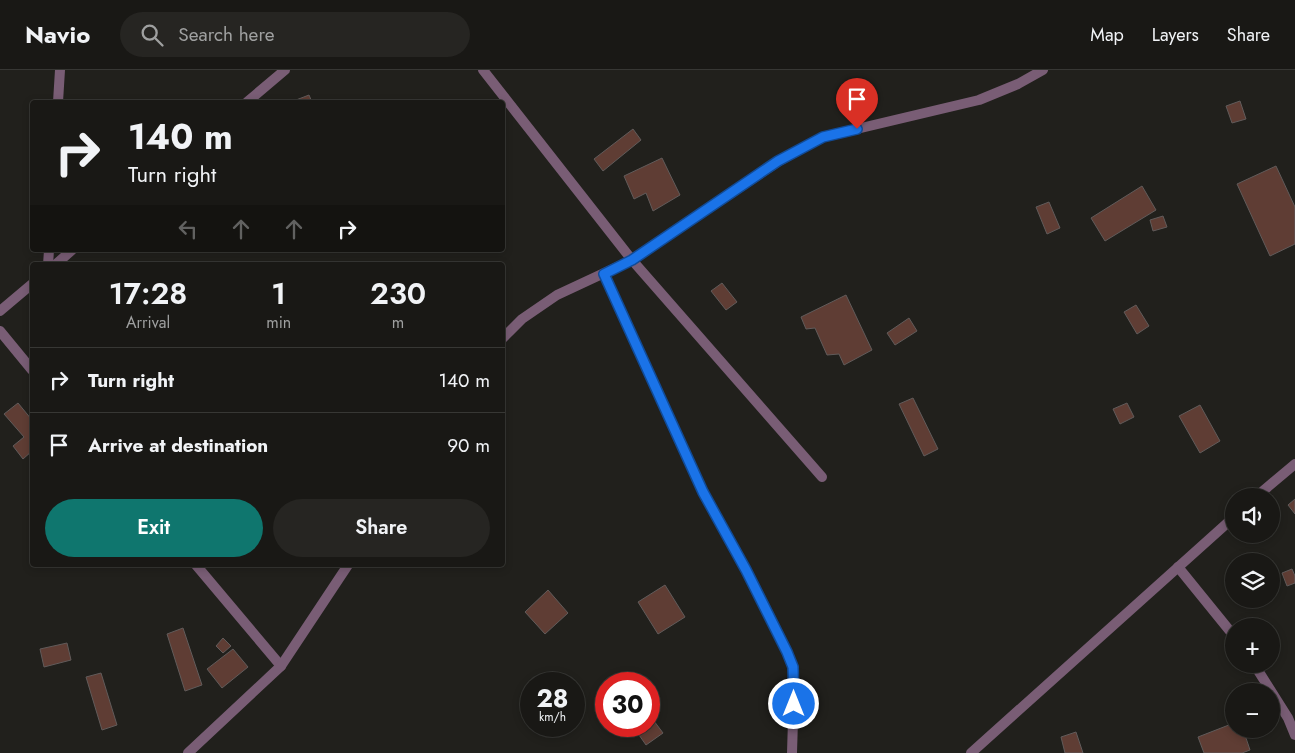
<!DOCTYPE html>
<meta charset="utf-8">
<style>
body{margin:0;font-family:Jost,sans-serif;background:#262522;color:#f1f3f6;height:100vh;display:flex;flex-direction:column;font-size:19px;white-space:nowrap}
*{box-sizing:border-box;margin:0}
p{font-size:16px;color:#9fa0a0}
.icon{flex:none;width:28px;height:28px;fill:none;stroke:currentColor;stroke-width:2;stroke-linecap:round;stroke-linejoin:round}
.map{position:relative;flex:1;overflow:hidden}
.details{position:absolute;left:30px;top:192px;width:475px;height:305px;display:flex;flex-direction:column;background:#191815;border-radius:5px;box-shadow:0 2px 8px #0003,0 0 0 1px #373734}
.details>*{flex:none}
.hud{position:absolute;left:30px;top:30px;width:475px;height:152px;border-radius:5px;box-shadow:0 2px 8px #0003,0 0 0 1px #373734;background:#191815;color:#f1f3f6;overflow:hidden}
.controls{position:absolute;left:1225px;top:418px;display:grid;gap:10px}
.controls a{display:grid;place-items:center;width:55px;height:55px;border-radius:50%;background:#191815;box-shadow:0 2px 8px #0003,0 0 0 1px #373734;font-size:25px}
.speed{position:absolute;left:520px;top:602px;display:flex;gap:10px;font-size:25px;font-weight:700;text-align:center}
.speed>*{display:grid;place-content:center;width:65px;height:65px;border-radius:50%;background:#191815;box-shadow:0 2px 8px #0003,0 0 0 1px #373734;line-height:1}
.speed small{font-size:12px;font-weight:400}
.speed .limit{border:8px solid #d22;background:#fff;color:#111}
.pin{position:absolute;display:grid;place-items:center;width:42px;height:42px;color:#fff;margin:-51px -21px;border-radius:50% 50% 50% 0;rotate:-45deg;box-shadow:0 0 5px #0007}
.pin .icon{rotate:45deg}
.me{position:absolute;width:55px;margin:-28px;rotate:0deg;stroke-linejoin:round;filter:drop-shadow(0 0 4px #0008)}
.turn{display:flex;align-items:center;gap:18px;height:105px;padding:0 15px;font-size:22px}
.turn .icon{width:65px;height:65px;stroke-width:2.5}
.turn b{display:block;font-size:35px;line-height:42px}
.lanes{display:flex;align-items:center;height:48px;padding:0 15px;background:#0003;justify-content:center;gap:25px;direction:ltr}
.lanes .off{opacity:.35}
.eta{display:flex;justify-content:space-evenly;align-items:center;height:85px;text-align:center}
.eta b{font-size:30px;font-weight:600;line-height:35px}
.action{display:flex;gap:10px;margin-top:auto;padding:10px 15px}
.action a{flex:1;height:58px;border-radius:30px;background:#0f766e;color:#fff;font-size:20px;font-weight:600;line-height:58px;text-align:center}
.action a+a{background:#262522;color:#f1f3f6}
ul{padding:0;list-style:none}
li{display:flex;align-items:center;gap:15px;height:65px;padding:0 15px;border-top:1px solid #373734}
li div{flex:1}
li b{display:block;font-size:19px}
li em{font-style:normal}
header{display:flex;align-items:center;gap:30px;box-sizing:border-box;height:70px;padding:0 25px;background:#191815;border-bottom:1px solid #373734}
header strong{font-size:24px}
nav{display:flex;gap:28px;margin-inline-start:auto;font-size:18px}
.search{width:350px;height:45px;background:#262522;display:flex;align-items:center;gap:12px;box-sizing:border-box;padding:0 18px;border-radius:28px;color:#9fa0a0;font-size:19px}
.map>svg:first-child{display:block}
.building{fill:#5f3d34;stroke:#615b5a}
.lines{fill:none;stroke-linecap:round;stroke-linejoin:round}
.minor{stroke:#795d75;stroke-width:10}
.tertiary{stroke:#795d75;stroke-width:10}
.route-casing{stroke:#114b97;stroke-width:12}
.route{stroke:#1a73e8;stroke-width:9}
</style>
<header>
<strong>Navio</strong>
<div class="search"><svg class="icon" aria-label="search" viewBox="0 0 24 24"><circle cx="10" cy="10" r="6"/><path d="M15 15l6 6"/></svg>Search here</div>
<nav><a>Map</a><a>Layers</a><a>Share</a></nav>
</header>
<div class="map">
<svg width="1295" height="683" viewBox="0 0 1295 683">
<rect width="100%" height="100%" fill="#21201c"/>
<g class="building">
<path d="M309 25 312 32H297L296 30Z"/>
<path d="M1240 31 1246 49 1232 53 1226 36Z"/>
<path d="M633 59 641 70 603 101 594 89Z"/>
<path d="M662 88 680 125 653 141 646 123 634 129 624 106Z"/>
<path d="M1276 96 1295 137V174L1270 186 1237 114Z"/>
<path d="M1142 116 1156 140 1105 171 1091 148Z"/>
<path d="M1049 132 1060 158 1047 164 1036 137Z"/>
<path d="M1163 146 1167 157 1153 161 1150 150Z"/>
<path d="M722 213 737 232 726 240 711 221Z"/>
<path d="M846 225 872 280 844 295 839 284 827 285 815 258 806 259 801 247Z"/>
<path d="M1136 235 1149 256 1137 264 1124 242Z"/>
<path d="M909 248 917 261 895 275 887 263Z"/>
<path d="M913 328 938 379 924 386 899 334Z"/>
<path d="M18 333 32 350V381L23 389 13 376 24 367 4 344Z"/>
<path d="M1127 333 1134 347 1120 354 1113 339Z"/>
<path d="M1200 335 1220 371 1200 383 1179 346Z"/>
<path d="M1295 429V444L1288 435Z"/>
<path d="M1292 499 1295 506V513L1287 516 1282 503Z"/>
<path d="M665 515 685 547 658 564 638 532Z"/>
<path d="M548 520 568 543 545 564 525 542Z"/>
<path d="M183 558 202 615 185 621 167 564Z"/>
<path d="M223 568 231 576 223 583 216 576Z"/>
<path d="M67 573 71 590 44 597 40 579Z"/>
<path d="M233 579 248 597 222 618 207 599Z"/>
<path d="M101 603 117 655 102 660 86 607Z"/>
<path d="M654 651 663 663 646 675 637 662 646 656H649V654Z"/>
<path d="M1234 653V659H1243L1250 680 1242 683H1204L1198 667Z"/>
<path d="M1076 662 1083 683H1065L1061 667Z"/>
</g>
<g class="lines">
<g class="minor">
<path d="M483 0 632 190 822 407"/>
<path d="M58 32 60 0"/>
<path d="M247 32 285 0"/>
<path d="M48 195 49 180"/>
<path d="M55 195 72 180"/>
<path d="M604 204 703 422 746 500 787 582 793 597 794 617 792 683"/>
<path d="M0 241 32 214"/>
<path d="M0 261 32 300"/>
<path d="M502 269 522 249 557 225 632 190 779 91 823 67 979 30 1018 14 1043 0"/>
<path d="M196 495 281 596"/>
<path d="M1178 497 1234 566"/>
<path d="M1254 594 1288 648 1295 665"/>
<path d="M188 683 281 596 348 495"/>
</g>
<g class="tertiary">
<path d="M1257 426 1295 394"/>
<path d="M971 683 1234 447"/>
</g>
</g>
<g class="lines">
<g class="route-casing">
<path id="route" d="M794 634 793 597 787 582 746 500 703 422 604 204 632 190 778 91 823 67 857 59"/>
</g>
<use href="#route" class="route"/>
</g>
</svg>
<div class="controls">
<a><svg class="icon" aria-label="sound" viewBox="0 0 24 24"><path d="M4 9h4l5-4v14l-5-4H4zM17 9q2 3 0 6"/></svg></a>
<a><svg class="icon" aria-label="layers" viewBox="0 0 24 24"><path d="M12 4l9 5-9 5-9-5zM3 14l9 5 9-5"/></svg></a>
<a>+</a>
<a>−</a>
</div>
<div class="speed"><div>28<small>km/h</small></div><div class="limit">30</div></div>
<div class="pin" style="left:857px;top:59px;background:#d93025"><svg class="icon" aria-label="arrive" viewBox="0 0 24 24"><path d="M6 21V4h12l-3 4 3 4H6"/></svg></div>
<svg class="me" style="left:794px;top:634px" viewBox="-20 -20 40 40"><circle r="17" fill="#1a73e8" stroke="#fff" stroke-width="3"/><path d="M0-11L8 9 0 5-8 9z" fill="#fff"/></svg>
<div class="hud">
<div class="turn"><svg class="icon" aria-label="right" viewBox="0 0 24 24"><path d="M7 20v-9h11M14 6l5 5-5 5"/></svg><div><b>140 m</b>Turn right</div></div>
<div class="lanes"><svg class="icon off" aria-label="left" viewBox="0 0 24 24"><path d="M17 20v-9H6M10 6l-5 5 5 5"/></svg><svg class="icon off" aria-label="ahead" viewBox="0 0 24 24"><path d="M12 20V5M6 11l6-6 6 6"/></svg><svg class="icon off" aria-label="ahead" viewBox="0 0 24 24"><path d="M12 20V5M6 11l6-6 6 6"/></svg><svg class="icon" aria-label="right" viewBox="0 0 24 24"><path d="M7 20v-9h11M14 6l5 5-5 5"/></svg></div>
</div>
<section class="details">
<div class="eta">
<div><b>17:28</b><p>Arrival</p></div>
<div><b>1</b><p>min</p></div>
<div><b>230</b><p>m</p></div>
</div>
<ul>
<li><svg class="icon" aria-label="right" viewBox="0 0 24 24"><path d="M7 20v-9h11M14 6l5 5-5 5"/></svg><div><b>Turn right</b></div><em>140 m</em></li>
<li><svg class="icon" aria-label="arrive" viewBox="0 0 24 24"><path d="M6 21V4h12l-3 4 3 4H6"/></svg><div><b>Arrive at destination</b></div><em>90 m</em></li>
</ul>
<div class="action"><a>Exit</a><a>Share</a></div>
</section>
</div>
